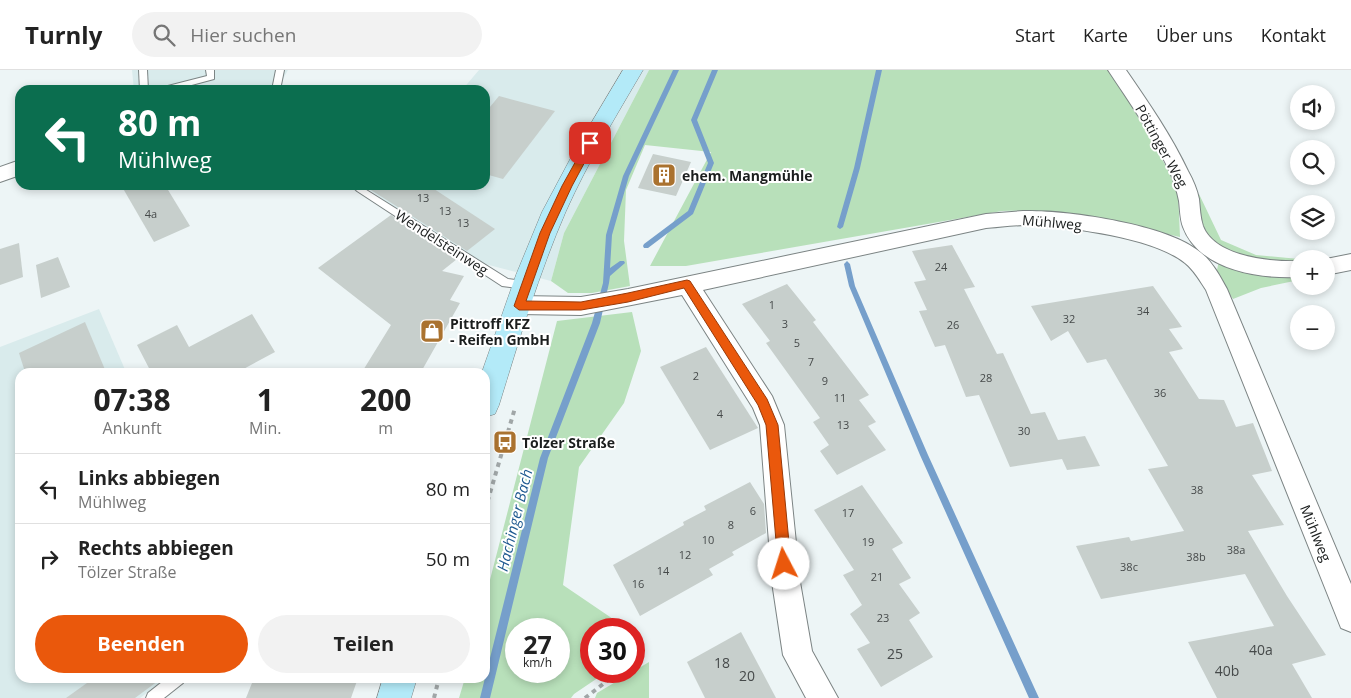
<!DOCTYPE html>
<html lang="de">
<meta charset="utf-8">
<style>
body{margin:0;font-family:"Open Sans",sans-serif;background:#f2f2f2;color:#222;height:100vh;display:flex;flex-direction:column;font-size:19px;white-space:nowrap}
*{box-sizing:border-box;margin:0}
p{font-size:16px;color:#767676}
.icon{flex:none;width:28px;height:28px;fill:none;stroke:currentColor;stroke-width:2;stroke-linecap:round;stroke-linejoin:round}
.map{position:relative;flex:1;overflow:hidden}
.side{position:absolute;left:15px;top:298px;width:475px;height:315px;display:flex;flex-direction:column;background:#fff;border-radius:15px;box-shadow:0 2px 8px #0003}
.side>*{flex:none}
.banner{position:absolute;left:15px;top:15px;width:475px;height:105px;border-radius:15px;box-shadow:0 2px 8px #0003;background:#0b6e4f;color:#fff;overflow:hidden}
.controls{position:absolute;left:1290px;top:15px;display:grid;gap:10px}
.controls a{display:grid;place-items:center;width:45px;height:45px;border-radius:50%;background:#fff;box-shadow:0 2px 8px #0003;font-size:25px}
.speed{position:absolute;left:505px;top:548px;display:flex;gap:10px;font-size:25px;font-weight:700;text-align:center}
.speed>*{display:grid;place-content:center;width:65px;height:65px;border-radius:50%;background:#fff;box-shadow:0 2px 8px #0003;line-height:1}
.speed small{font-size:12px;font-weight:400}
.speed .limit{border:8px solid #d22;background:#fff;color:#111}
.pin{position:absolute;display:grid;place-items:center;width:42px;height:42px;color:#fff;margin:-21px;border-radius:10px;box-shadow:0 2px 8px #0006}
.me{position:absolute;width:55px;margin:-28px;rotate:355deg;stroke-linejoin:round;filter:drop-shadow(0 0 4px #0008)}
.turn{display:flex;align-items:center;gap:18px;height:105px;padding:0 20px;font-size:22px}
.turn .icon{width:65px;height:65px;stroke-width:2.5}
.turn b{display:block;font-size:35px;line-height:42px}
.eta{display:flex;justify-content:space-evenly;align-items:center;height:85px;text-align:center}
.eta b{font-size:30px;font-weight:700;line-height:35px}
.primary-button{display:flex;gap:10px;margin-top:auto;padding:10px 20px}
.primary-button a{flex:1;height:58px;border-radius:30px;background:#ea580c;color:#fff;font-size:20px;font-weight:700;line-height:58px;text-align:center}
.primary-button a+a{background:#f2f2f2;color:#222}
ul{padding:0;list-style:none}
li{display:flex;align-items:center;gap:15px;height:70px;padding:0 20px;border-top:1px solid #e0e0e0}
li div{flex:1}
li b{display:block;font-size:19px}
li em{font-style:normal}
header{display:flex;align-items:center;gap:30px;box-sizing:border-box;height:70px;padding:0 25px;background:#fff;border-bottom:1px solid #e0e0e0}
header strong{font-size:24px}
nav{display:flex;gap:28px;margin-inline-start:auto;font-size:18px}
.search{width:350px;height:45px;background:#f2f2f2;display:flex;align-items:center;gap:12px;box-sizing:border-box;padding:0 18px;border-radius:28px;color:#767676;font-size:19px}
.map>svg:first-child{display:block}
.built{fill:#d9ebec}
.green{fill:#b8e0ba;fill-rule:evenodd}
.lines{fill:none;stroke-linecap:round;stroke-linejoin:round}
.stream{fill:#769fcb;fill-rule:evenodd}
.building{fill:#c7cfcc}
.lane-casing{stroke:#7c8484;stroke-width:2}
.street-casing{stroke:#7c8484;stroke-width:2}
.secondary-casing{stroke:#7c8484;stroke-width:1}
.path-far1{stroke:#a0a6a7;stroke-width:2.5;stroke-dasharray:3 3;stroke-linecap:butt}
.path{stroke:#a0a6a7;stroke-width:4;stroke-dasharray:4.5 4.5;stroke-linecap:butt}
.lane{fill:#fff;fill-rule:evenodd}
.street{fill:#fff;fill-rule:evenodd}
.secondary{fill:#b3eaf8;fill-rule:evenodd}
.route{fill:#ea580c;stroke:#983908}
.labels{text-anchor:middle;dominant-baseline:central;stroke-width:4;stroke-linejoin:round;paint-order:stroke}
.number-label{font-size:11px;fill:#464a4a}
.street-label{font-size:14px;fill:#1b1e1e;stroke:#fff}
.poi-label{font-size:14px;font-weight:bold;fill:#1b1e1e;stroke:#fff;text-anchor:start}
.near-number-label{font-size:14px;fill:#464a4a}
.water-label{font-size:15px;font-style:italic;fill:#1e5990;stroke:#fff}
</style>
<header>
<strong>Turnly</strong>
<div class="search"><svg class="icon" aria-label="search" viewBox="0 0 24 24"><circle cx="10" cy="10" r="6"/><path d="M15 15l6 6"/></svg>Hier suchen</div>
<nav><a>Start</a><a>Karte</a><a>Über uns</a><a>Kontakt</a></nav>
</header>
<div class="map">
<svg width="1351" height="628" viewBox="0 0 1351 628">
<rect width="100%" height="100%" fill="#edf5f6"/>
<g class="built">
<path d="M132 0H288L277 20H134Z"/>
<path d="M479 0H649L564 163 551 211 485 194 408 147 364 116 485 115V20H462Z"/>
<path d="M99 239 126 302H20V608H167L140 628H0V277Z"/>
</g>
<g class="green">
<path d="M649 0H1108L1125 24 1167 98 1178 121 1180 167C1121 154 1063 138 1002 141L686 196H650L711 82 645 75 626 120 624 171 630 216 592 223H568L551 211 564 163Z"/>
<path d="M1199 124 1221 170 1256 185 1299 189V193C1262 190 1213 190 1200 148 1198 141 1199 132 1199 124Z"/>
<path d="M1219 191 1299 206V210L1261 218 1233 229 1216 204Z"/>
<path d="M632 242 641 281 624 333 579 397 563 515 616 551 621 559H591V601H608L574 624 571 628H459L465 608H485V529L557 251ZM516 559H559V601H516Z"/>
<path d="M649 592V628H595L597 623Z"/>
</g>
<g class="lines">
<g class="stream">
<path d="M673 0H679L629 106 612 165 610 198 620 191H624L625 193 610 206 609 213 600 253 548 388 490 628H480L540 388 592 253 603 213 606 165 623 106Z"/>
<path d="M712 0H718L697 50 714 93 693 144 648 178H644L643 176 644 174 688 141 708 93 691 50Z"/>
<path d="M876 0H882L860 98 843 157 840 159 837 157 854 98Z"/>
<path d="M847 191 850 194 855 216 928 385 1039 628H1029L920 385 849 216 844 194Z"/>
</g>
</g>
<g class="building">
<path d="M499 26 555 41 503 109 485 104V43Z"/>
<path d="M653 84 691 92 676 126 638 118Z"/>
<path d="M121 115H165L190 156 154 172Z"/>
<path d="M363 115H428L495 159 467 181Z"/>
<path d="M391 145 457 189 442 201 464 206 450 230 460 233 421 302H362L391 255 318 198Z"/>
<path d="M19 173 23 207 0 215V179Z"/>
<path d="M952 175 975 217 964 219 997 284 1003 283 1031 344 1045 342 1058 370 1085 366 1100 396 1067 400 1062 389 1010 397 979 325 966 327 945 275 935 277 919 241 927 240 914 212 926 210 912 181Z"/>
<path d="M58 187 70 217 41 228 36 195Z"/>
<path d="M787 214 816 250 813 252 869 325 859 330 876 352 868 356 886 380 837 405 820 381 829 375 813 352 820 348 766 273 770 271 742 234Z"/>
<path d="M1153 216 1182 257 1169 259 1183 279 1169 282 1199 329 1224 330 1236 357 1253 353 1272 401 1252 405 1284 455 1248 461 1287 526 1326 585 1292 594 1312 628H1217L1188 572 1274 556 1245 504 1101 529 1076 476 1129 467 1131 471 1184 461 1148 399 1168 396 1106 289 1087 293 1068 261 1051 271 1031 236Z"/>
<path d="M252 244 275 282 238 302H151L137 275 177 255 189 277Z"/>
<path d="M85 252 106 302H25L19 283Z"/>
<path d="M706 277 758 358 710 380 660 297Z"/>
<path d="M750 412 764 434 766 463 732 482 734 485 709 499 713 505 640 546 613 495 684 455 683 452 706 440 704 436Z"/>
<path d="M862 415 903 473 892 479 911 508 899 514 920 543 909 550 933 587 881 617 857 579 870 573 850 544 862 535 843 505 854 500 814 440Z"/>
<path d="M741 562 776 628H705L687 592Z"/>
<path d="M94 608H162L135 628H66Z"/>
<path d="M254 608H358L351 628H246Z"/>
</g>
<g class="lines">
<g class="lane-casing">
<g id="lane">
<path d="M139 0H147L148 20H140Z"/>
<path d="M206 0H214V9L173 20H159L160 18 207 6Z"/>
<path d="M276 0H284L280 20H272Z"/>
<path d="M360 116 508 209 530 212 531 215 530 218 526 219 502 216 357 121 355 119Z"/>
<path d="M167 608H185L183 613 164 628H146L148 623Z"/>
</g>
</g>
<g class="street-casing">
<g id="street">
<path d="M1108 0H1126C1148 32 1171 65 1188 101 1193 110 1197 119 1199 129 1200 138 1200 147 1203 156 1215 187 1271 192 1299 191V207C1259 209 1199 200 1183 157 1180 149 1180 139 1179 131 1177 121 1174 111 1170 102 1153 66 1130 33 1108 0Z"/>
<path d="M20 90V105L0 112V97Z"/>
<path d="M1023 141C1066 140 1167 154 1200 182 1212 191 1220 206 1227 219L1351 514V562L1341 558 1206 220C1200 211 1194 200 1185 193 1153 167 1069 157 1028 155 1014 155 1000 157 986 158L703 220 772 326 784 355 800 512 812 581 838 628H806L783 585 772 512 760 355 753 338 682 225 581 245 519 244 511 241 508 235 511 229 519 226 581 227 628 219 986 144Z"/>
<path d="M1351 184V200L1326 205V189Z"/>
</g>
</g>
<g class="secondary-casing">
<g id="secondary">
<path d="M623 0H643C616 46 588 92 566 141 539 203 519 270 499 335L495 344 485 347V302H482L516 205 542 142 575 80Z"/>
<path d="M383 608H417L411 628H377Z"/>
</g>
</g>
<path class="path-far1" d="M62 17V20"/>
<g class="path">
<path d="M485 440 515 338"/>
<path d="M634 592 641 587"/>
<path d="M434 628 439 608"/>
<path d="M585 628 620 601"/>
</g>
<use href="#lane" class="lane"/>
<use href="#street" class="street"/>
<use href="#secondary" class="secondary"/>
</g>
<path class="route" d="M590 70 595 73 572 116 550 163 526 231 581 232 628 223 687 210 690 211 767 329 778 355 791 494 789 499 784 500 780 499 778 494 766 355 758 335 684 218 628 232 581 240H519L514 236 540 163 562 116 587 71Z"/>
<defs>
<g id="building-square" transform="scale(1.25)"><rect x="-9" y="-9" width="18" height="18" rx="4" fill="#aa722f" stroke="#fff"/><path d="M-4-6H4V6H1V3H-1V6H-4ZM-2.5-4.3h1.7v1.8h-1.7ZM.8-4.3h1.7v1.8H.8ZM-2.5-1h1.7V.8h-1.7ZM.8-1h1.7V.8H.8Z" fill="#fff"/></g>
<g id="shop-square" transform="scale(1.25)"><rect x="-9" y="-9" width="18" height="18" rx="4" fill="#aa722f" stroke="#fff"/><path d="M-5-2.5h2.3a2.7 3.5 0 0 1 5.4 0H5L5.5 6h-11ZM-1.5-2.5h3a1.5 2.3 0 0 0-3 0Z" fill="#fff"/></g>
<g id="bus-square" transform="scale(1.25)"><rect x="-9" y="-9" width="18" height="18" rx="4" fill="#aa722f" stroke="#fff"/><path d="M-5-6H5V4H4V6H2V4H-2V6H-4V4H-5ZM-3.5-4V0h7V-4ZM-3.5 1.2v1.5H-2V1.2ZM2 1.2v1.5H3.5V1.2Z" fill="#fff"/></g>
</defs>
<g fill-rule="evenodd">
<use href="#building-square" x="664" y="105"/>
<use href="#shop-square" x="432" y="261"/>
<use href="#bus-square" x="505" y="372"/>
</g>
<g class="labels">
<g class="number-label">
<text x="423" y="127">13</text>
<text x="445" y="140">13</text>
<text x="151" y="143">4a</text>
<text x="463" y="152">13</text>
<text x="941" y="196">24</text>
<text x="772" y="234">1</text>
<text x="1143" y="240">34</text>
<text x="1069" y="248">32</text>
<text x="785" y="253">3</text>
<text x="953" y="254">26</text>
<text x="797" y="272">5</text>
<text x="811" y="291">7</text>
<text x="696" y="305">2</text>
<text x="986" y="307">28</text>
<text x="825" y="310">9</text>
<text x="1160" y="322">36</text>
<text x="840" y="327">11</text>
<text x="720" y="343">4</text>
<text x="843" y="354">13</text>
<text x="1024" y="360">30</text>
<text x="1197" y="419">38</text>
<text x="753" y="440">6</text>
<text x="848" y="442">17</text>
<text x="731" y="454">8</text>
<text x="708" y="469">10</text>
<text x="868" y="471">19</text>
<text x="1236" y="479">38a</text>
<text x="685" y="484">12</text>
<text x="1196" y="486">38b</text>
<text x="1129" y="496">38c</text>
<text x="663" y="500">14</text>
<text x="877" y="506">21</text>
<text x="638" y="513">16</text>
<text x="883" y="547">23</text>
</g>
<g class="street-label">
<text transform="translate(1162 76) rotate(61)">Pöttinger Weg</text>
<text transform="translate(1052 152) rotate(5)">Mühlweg</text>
<text transform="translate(442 172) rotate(33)">Wendelsteinweg</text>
<text transform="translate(1316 463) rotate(68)">Mühlweg</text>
</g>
<g class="poi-label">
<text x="682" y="105">ehem. Mangmühle</text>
<text x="450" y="253">Pittroff KFZ<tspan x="450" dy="16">- Reifen GmbH</tspan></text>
<text x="522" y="372">Tölzer Straße</text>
</g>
<g class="near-number-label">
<text x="1261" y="579">40a</text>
<text x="895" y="583">25</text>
<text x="722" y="592">18</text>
<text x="1227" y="600">40b</text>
<text x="747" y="605">20</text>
</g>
<g class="water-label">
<text transform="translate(514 450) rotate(-76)">Hachinger Bach</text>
</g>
</g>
</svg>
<div class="controls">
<a><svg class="icon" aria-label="sound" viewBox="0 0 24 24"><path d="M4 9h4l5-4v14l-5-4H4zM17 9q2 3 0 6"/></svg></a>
<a><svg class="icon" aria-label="search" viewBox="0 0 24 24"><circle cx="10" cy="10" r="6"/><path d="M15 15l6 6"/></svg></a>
<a><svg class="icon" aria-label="layers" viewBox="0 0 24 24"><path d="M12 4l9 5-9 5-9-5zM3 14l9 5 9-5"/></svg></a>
<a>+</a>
<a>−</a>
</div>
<div class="speed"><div>27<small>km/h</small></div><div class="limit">30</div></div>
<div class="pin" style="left:590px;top:73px;background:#d93025"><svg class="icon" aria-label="arrive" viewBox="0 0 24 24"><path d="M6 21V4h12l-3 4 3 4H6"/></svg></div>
<svg class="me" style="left:784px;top:494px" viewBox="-20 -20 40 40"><circle r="19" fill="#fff"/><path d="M0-13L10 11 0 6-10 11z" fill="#ea580c"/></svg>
<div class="banner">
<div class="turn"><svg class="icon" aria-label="left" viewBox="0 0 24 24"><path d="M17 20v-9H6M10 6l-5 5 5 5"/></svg><div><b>80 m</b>Mühlweg</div></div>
</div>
<section class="side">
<div class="eta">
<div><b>07:38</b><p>Ankunft</p></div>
<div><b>1</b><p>Min.</p></div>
<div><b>200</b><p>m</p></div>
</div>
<ul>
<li><svg class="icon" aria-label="left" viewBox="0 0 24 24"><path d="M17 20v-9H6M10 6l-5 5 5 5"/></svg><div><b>Links abbiegen</b><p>Mühlweg</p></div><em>80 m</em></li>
<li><svg class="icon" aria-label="right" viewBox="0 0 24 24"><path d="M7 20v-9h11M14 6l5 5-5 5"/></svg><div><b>Rechts abbiegen</b><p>Tölzer Straße</p></div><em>50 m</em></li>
</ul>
<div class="primary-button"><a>Beenden</a><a>Teilen</a></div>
</section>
</div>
